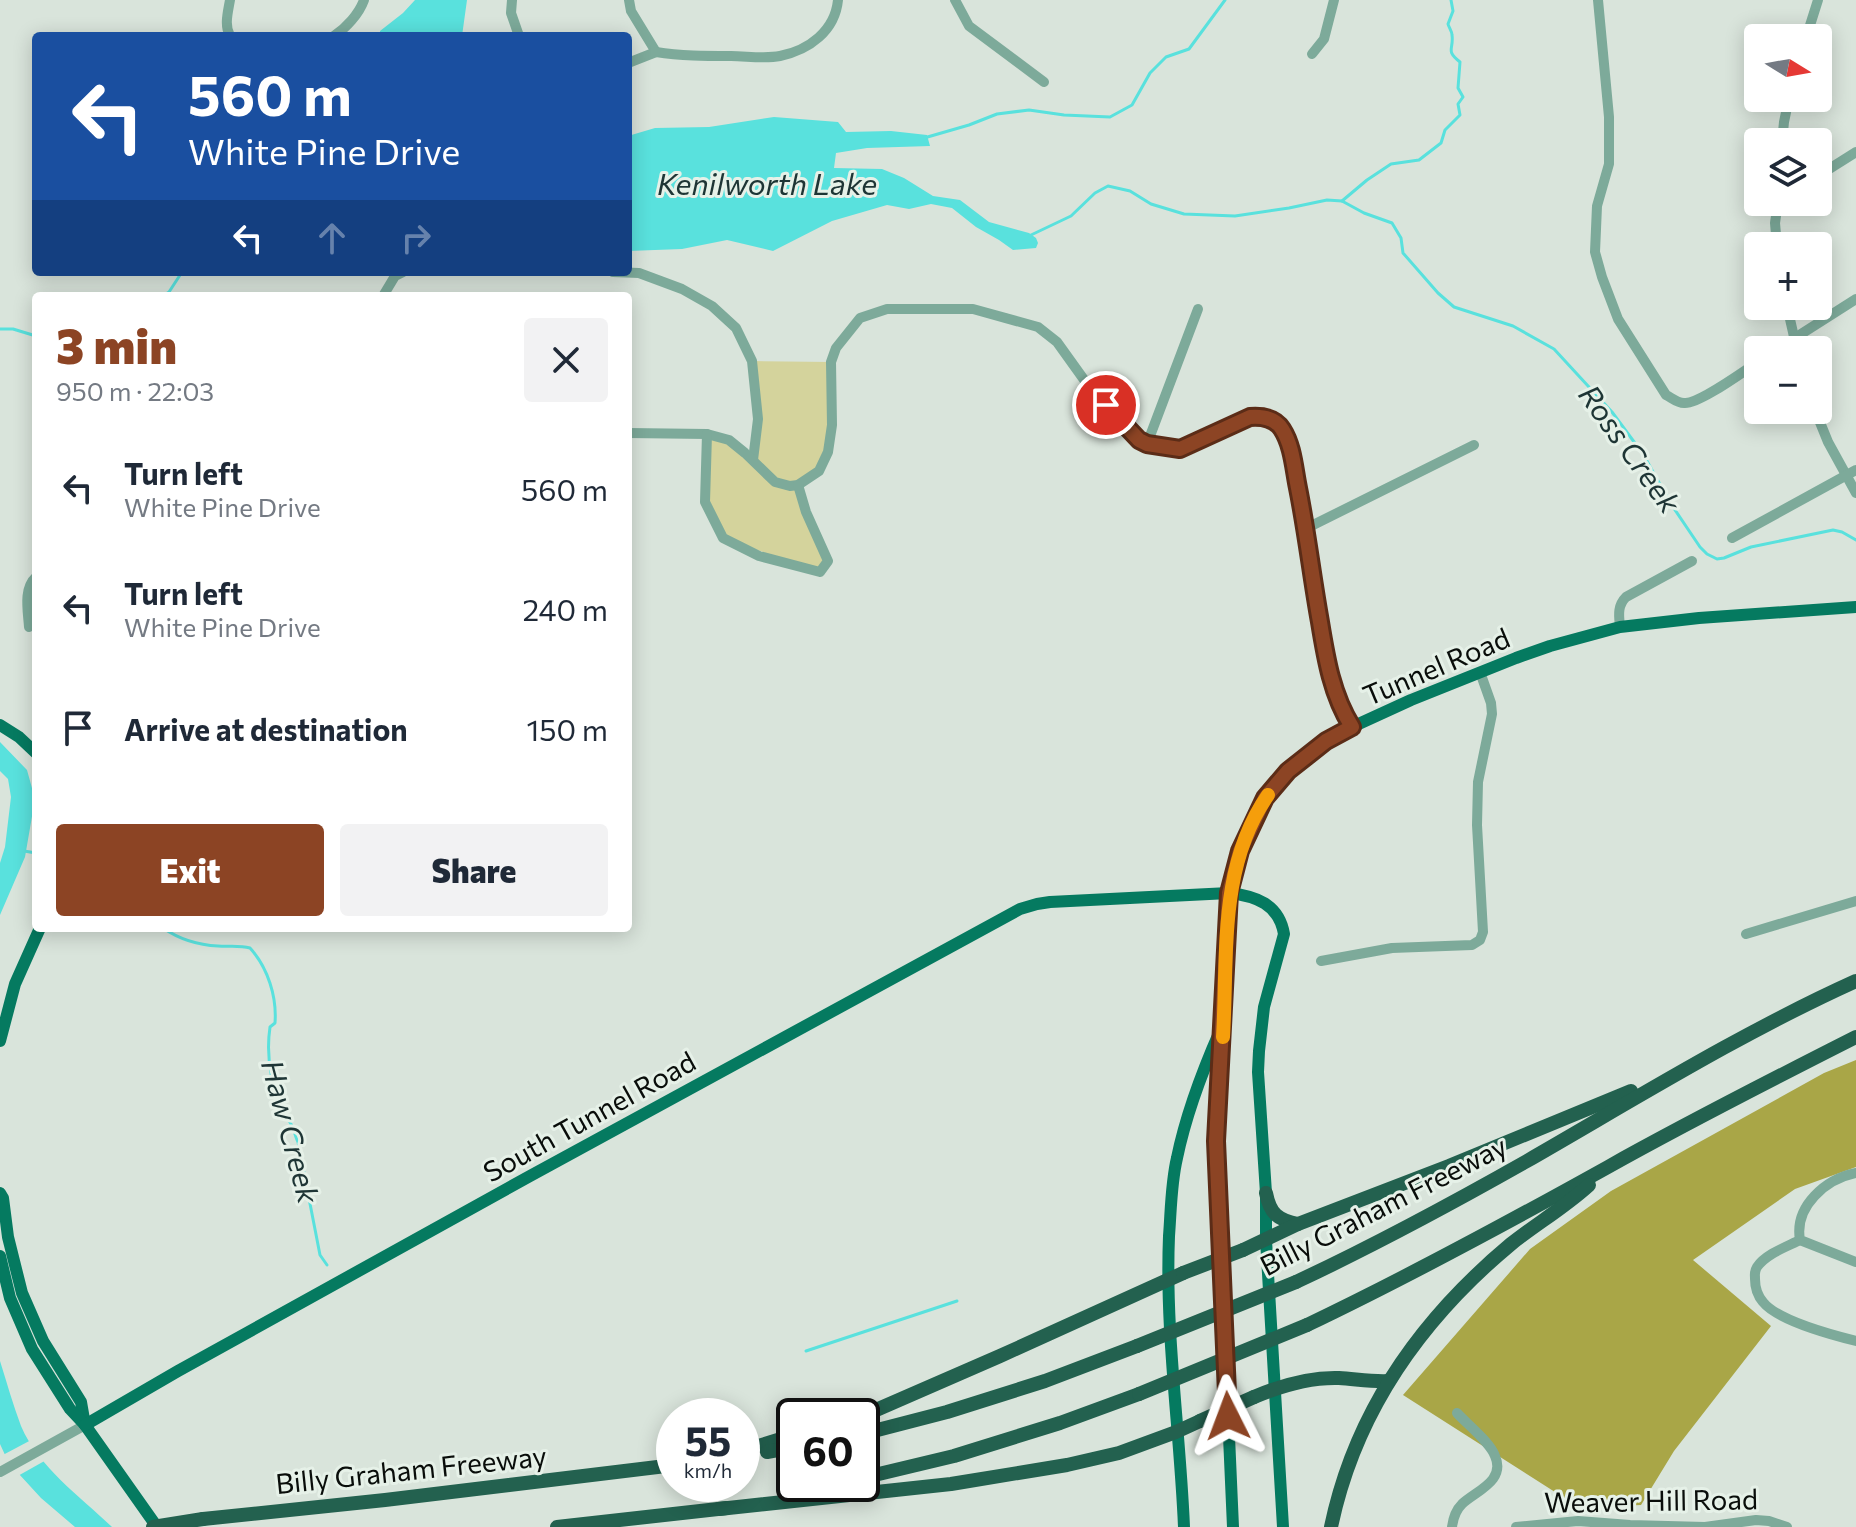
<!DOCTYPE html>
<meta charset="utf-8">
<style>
body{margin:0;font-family:Commissioner,sans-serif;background:#f2f2f3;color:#1f2937;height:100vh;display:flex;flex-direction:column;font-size:30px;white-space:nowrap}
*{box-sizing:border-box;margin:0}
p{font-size:26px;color:#747a83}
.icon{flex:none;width:44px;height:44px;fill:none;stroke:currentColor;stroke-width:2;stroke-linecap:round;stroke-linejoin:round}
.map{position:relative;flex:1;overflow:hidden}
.sheet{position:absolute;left:32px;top:292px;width:600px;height:640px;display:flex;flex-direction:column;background:#fff;border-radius:8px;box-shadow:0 4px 20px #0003}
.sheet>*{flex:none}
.hud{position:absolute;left:32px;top:32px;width:600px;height:244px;border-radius:8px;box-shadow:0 4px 20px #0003;background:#1a4fa0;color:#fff;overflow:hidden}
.needle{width:52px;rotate:101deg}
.fabs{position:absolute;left:1744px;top:24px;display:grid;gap:16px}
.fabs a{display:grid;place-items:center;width:88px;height:88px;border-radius:8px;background:#fff;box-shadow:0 4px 20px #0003;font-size:40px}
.speed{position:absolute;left:656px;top:1398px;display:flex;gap:16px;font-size:40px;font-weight:700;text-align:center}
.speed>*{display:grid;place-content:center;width:104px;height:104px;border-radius:50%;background:#fff;box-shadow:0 4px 20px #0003;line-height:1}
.speed small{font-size:20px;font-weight:400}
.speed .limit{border:4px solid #111;border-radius:12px;background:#fff;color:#111}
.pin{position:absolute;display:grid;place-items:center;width:68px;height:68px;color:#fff;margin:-34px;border:4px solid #fff;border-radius:50%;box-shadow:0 2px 8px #0007}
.me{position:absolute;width:88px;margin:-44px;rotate:357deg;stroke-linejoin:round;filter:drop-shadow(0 0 6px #0008)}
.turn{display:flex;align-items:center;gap:28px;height:168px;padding:0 24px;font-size:36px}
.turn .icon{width:104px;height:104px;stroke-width:2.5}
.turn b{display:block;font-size:56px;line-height:68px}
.lanes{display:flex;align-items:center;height:76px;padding:0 24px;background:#0003;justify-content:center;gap:40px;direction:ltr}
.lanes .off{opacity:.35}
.round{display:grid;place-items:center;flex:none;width:84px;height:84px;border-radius:8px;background:#f2f2f3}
.headline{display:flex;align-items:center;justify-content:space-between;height:136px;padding:0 24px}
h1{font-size:48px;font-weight:800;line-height:60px;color:#8c4424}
.action{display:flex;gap:16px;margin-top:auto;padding:16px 24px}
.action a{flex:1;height:92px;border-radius:8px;background:#8c4424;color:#fff;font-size:32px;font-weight:800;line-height:92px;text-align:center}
.action a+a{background:#f2f2f3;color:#1f2937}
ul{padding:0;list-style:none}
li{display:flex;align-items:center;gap:24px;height:120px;padding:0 24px}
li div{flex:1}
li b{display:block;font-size:30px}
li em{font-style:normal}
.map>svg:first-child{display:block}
.green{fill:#d4d39c}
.forest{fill:#a9a647}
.water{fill:#59e1dd}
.pier{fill:#d9e4db}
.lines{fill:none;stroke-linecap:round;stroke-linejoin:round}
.stream{stroke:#59e1dd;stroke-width:3}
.minor{stroke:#7daa9a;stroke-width:10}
.major{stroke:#057a60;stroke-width:12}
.highway{stroke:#23614f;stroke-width:14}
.highway-bridge{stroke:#23614f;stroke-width:14}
.route-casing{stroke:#5b2c17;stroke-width:20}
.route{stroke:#8c4424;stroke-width:14}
.slow{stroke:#f59e0b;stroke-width:14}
.labels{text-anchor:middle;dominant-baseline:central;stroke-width:6;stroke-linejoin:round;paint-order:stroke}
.street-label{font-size:28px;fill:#090d0a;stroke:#e6f1e8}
.water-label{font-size:30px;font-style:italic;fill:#1e3535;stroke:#e6f1e8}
</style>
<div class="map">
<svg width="1856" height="1527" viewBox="0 0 1856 1527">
<rect width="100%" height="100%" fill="#d9e4db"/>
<path class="green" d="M752 361 831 362 832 425 819 471 798 486 828 561 820 572 723 538 705 502 707 434 745 453H755Z"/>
<path class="forest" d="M1856 1060V1167L1795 1189 1693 1260 1771 1326 1674 1451 1641 1505 1580 1508 1403 1395 1530 1249 1611 1191 1824 1073Z"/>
<g class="water">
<path d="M415 0H467L462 36H380V31L403 13Z"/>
<path d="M774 117 838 122 846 132 891 131 927 135 930 146 867 148 836 153 834 168 882 169 904 178 933 196 960 200 989 222 1029 233 1036 238 1038 243 1036 248 1013 250 999 240 976 227 952 208 931 204 909 209 887 205 832 221 773 251 727 240 682 249 628 251V136L655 128 709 127Z"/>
<path d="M0 742 27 770 35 799 25 857 0 915V863L5 847 11 797 8 779 0 771Z"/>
<path d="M0 1361C7 1383 13 1405 21 1426 39 1468 81 1497 112 1527H75L41 1498 19 1474 6 1457 0 1444Z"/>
</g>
<path class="pier" d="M33 1439 48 1459 16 1477 1 1456Z"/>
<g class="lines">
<g class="stream">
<path d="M924 138 969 125 997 114 1029 110 1064 115 1110 117 1132 105 1150 73 1166 57 1189 49 1225 0"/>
<path d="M1342 201 1367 180 1391 164 1419 160 1441 143 1445 130 1460 115 1458 104 1463 97 1458 88 1460 62C1445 50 1454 50 1452 35 1452 31 1449 28 1448 24L1453 11 1451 0"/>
<path d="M1031 235 1071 216 1095 193 1108 186 1130 191 1151 204 1184 214 1235 216 1289 208 1327 200 1342 201 1364 213 1392 223 1401 238 1403 253 1438 293 1454 307 1513 326 1554 349 1612 412 1643 454 1671 504 1700 547 1707 554 1717 559 1724 558 1751 547 1833 530 1842 532 1856 540"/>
<path d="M163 296 169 292 182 272"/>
<path d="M0 329H13L36 336"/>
<path d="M24 851 36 853"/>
<path d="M163 928C179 939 197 945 218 946 229 947 239 945 250 948 268 968 277 997 275 1023L270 1027C266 1054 271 1083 281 1108 283 1114 288 1118 291 1124 294 1129 295 1136 298 1142L320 1255 327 1265"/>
<path d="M806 1351 957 1301"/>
</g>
<g class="minor">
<path d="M230 0C228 12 224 25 230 36"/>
<path d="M512 0 511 13 519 36"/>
<path d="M629 0 631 11 656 52"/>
<path d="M955 0 969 26 1044 82"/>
<path d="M1598 0 1609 117V164L1597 206 1595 252 1602 277 1618 319 1666 395C1672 398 1677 403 1684 403 1698 405 1744 371 1758 362"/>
<path d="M334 36C346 28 359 14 364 0"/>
<path d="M1806 38 1818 0"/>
<path d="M656 52C681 56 705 56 731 56 746 56 765 59 780 56 809 50 835 31 838 0"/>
<path d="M1312 54 1324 39 1334 0"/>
<path d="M628 63 656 52"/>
<path d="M1782 142 1784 122 1789 98"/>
<path d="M1818 176 1856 152"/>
<path d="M1777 246 1775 223 1778 202"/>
<path d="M613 272 639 273 682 289 712 306 736 328 752 361 758 419 753 460"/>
<path d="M383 296 395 276 403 272"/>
<path d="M1787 306 1797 350"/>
<path d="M1776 350 1856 299"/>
<path d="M1815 410 1828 442 1856 493"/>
<path d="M628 433 707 434 729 440 745 453 775 482 790 486 798 485 819 471 828 452 832 425 831 362 836 348 860 318 887 309H973L1038 327 1057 342 1090 388 1139 440 1147 444 1180 449 1250 417C1263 416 1275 418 1282 429 1293 446 1294 469 1298 488 1307 532 1313 578 1320 622 1326 659 1332 695 1352 727"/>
<path d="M707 434 705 502 723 538 759 556 820 572 828 561 806 512 798 485"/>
<path d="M1147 444 1198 309"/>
<path d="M1305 529 1474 445"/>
<path d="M1732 538 1856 470"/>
<path d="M29 627C28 611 23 589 36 577"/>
<path d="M1620 627C1619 616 1617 606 1626 597L1692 561"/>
<path d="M1746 934 1856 901"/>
<path d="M1321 961 1392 948 1472 945 1480 940 1483 932 1477 825 1478 782 1492 714 1491 703 1480 672"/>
<path d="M1856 1173C1826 1179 1794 1206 1800 1240L1856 1262"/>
<path d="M1800 1240C1786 1247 1766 1254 1757 1267 1754 1272 1755 1273 1755 1279 1755 1288 1757 1295 1763 1302 1778 1321 1832 1335 1856 1341"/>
<path d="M0 1472 85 1425"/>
<path d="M1452 1527C1453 1519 1456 1510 1462 1504 1476 1491 1506 1481 1495 1456 1490 1442 1468 1425 1457 1413"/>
<path d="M1516 1527 1578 1521 1630 1525 1705 1527 1756 1520 1769 1521 1787 1527"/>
</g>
<g class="major">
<path d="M0 725 19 737 36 753"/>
<path d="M0 1041 15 984 40 928"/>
<path d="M0 1193 3 1198 8 1237 22 1293 43 1341 81 1402 85 1425"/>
<path d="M0 1256 10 1298 32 1349 70 1409 85 1425 157 1527"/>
<path d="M85 1425 178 1371 530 1176 1020 909 1037 904 1050 902 1229 893C1256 896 1279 904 1284 934L1264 1007 1259 1051 1258 1072 1266 1193V1240L1283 1527"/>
<path d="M1184 1527C1180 1430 1165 1333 1169 1236 1171 1210 1171 1183 1177 1158 1186 1114 1202 1072 1220 1031"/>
<path d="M1233 1527 1216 1141 1229 893 1240 851 1265 798 1288 771 1326 741 1352 727 1411 700 1516 658 1550 646 1620 627 1699 618 1856 607"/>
</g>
<g class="highway">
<path d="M1266 1193C1270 1214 1278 1220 1298 1224"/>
<path d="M1243 1250 1298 1224 1449 1166 1631 1091"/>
<path d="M1296 1282C1375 1245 1451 1204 1527 1161 1635 1099 1743 1032 1856 981"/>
<path d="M1307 1325C1410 1276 1509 1222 1608 1167 1690 1121 1773 1079 1856 1037"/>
<path d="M1254 1397C1280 1386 1310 1377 1339 1378 1356 1379 1372 1382 1389 1381"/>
<path d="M855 1416 876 1410 1000 1356 1183 1273"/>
<path d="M862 1434 947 1412 1045 1381 1137 1346"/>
<path d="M742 1451 794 1435"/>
<path d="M767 1452 794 1447"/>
<path d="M862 1478 954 1456 1060 1423 1139 1394"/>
<path d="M798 1492 837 1484"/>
<path d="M719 1509 951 1484 1067 1465 1119 1453 1176 1432 1200 1421"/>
<path d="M203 1519 385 1500 674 1465"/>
<path d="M557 1527 727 1508"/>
<path d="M1331 1527C1355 1412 1421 1319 1511 1244 1536 1224 1565 1207 1589 1185"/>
</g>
<g class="highway-bridge">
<path d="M1183 1273 1243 1250"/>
<path d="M1137 1346 1296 1282"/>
<path d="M1139 1394 1307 1325"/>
<path d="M1200 1421 1254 1397"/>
<path d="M153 1527 203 1519"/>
</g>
</g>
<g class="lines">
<g class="route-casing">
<path id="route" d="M1106 405 1139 440 1147 444 1180 449 1250 417C1263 416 1275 418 1282 429 1293 446 1294 469 1298 488 1307 533 1312 578 1320 622 1326 659 1332 695 1352 727L1326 741 1288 771 1265 798 1240 851 1229 893 1216 1141 1228 1416"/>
</g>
<use href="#route" class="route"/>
<path class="slow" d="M1223 1037C1228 954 1218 867 1268 795"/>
</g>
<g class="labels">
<g class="street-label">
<text transform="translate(1436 666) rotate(-23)">Tunnel Road</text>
<text transform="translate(589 1116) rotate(-29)">South Tunnel Road</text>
<text transform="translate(1383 1205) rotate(-27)">Billy Graham Freeway</text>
<text transform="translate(411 1469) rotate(-6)">Billy Graham Freeway</text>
<text transform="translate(1651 1500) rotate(-1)">Weaver Hill Road</text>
</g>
<g class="water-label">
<text x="767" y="182">Kenilworth Lake</text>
<text transform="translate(1631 448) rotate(54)">Ross Creek</text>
<text transform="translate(292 1131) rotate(75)">Haw Creek</text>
</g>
</g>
</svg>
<div class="fabs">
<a><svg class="needle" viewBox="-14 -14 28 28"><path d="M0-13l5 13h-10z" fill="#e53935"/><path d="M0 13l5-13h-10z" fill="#747a83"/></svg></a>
<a><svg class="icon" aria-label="layers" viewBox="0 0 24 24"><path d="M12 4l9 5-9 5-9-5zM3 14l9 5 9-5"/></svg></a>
<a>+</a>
<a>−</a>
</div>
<div class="speed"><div>55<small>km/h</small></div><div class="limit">60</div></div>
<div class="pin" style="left:1106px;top:405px;background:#d93025"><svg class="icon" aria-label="arrive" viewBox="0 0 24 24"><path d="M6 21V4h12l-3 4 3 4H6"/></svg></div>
<svg class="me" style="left:1228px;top:1416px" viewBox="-20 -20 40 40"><path d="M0-17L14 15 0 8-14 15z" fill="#8c4424" stroke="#fff" stroke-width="4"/></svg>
<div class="hud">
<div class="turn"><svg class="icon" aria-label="left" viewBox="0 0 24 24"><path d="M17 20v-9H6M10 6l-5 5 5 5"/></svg><div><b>560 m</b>White Pine Drive</div></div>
<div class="lanes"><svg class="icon" aria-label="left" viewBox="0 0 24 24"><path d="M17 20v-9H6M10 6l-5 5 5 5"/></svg><svg class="icon off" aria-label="ahead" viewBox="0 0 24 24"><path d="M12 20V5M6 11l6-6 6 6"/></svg><svg class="icon off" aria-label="right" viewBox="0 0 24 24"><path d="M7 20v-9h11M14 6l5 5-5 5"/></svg></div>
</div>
<section class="sheet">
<div class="headline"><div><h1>3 min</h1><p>950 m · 22:03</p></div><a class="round"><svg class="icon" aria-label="close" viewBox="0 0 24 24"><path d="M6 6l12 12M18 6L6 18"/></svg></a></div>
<ul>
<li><svg class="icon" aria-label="left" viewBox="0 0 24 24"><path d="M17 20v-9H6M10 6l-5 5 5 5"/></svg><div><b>Turn left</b><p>White Pine Drive</p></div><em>560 m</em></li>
<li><svg class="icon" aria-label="left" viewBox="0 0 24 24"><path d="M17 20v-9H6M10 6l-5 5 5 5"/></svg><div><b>Turn left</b><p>White Pine Drive</p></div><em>240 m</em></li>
<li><svg class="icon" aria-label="arrive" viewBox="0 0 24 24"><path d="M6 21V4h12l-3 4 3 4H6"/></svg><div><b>Arrive at destination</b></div><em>150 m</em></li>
</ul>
<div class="action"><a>Exit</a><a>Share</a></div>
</section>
</div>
